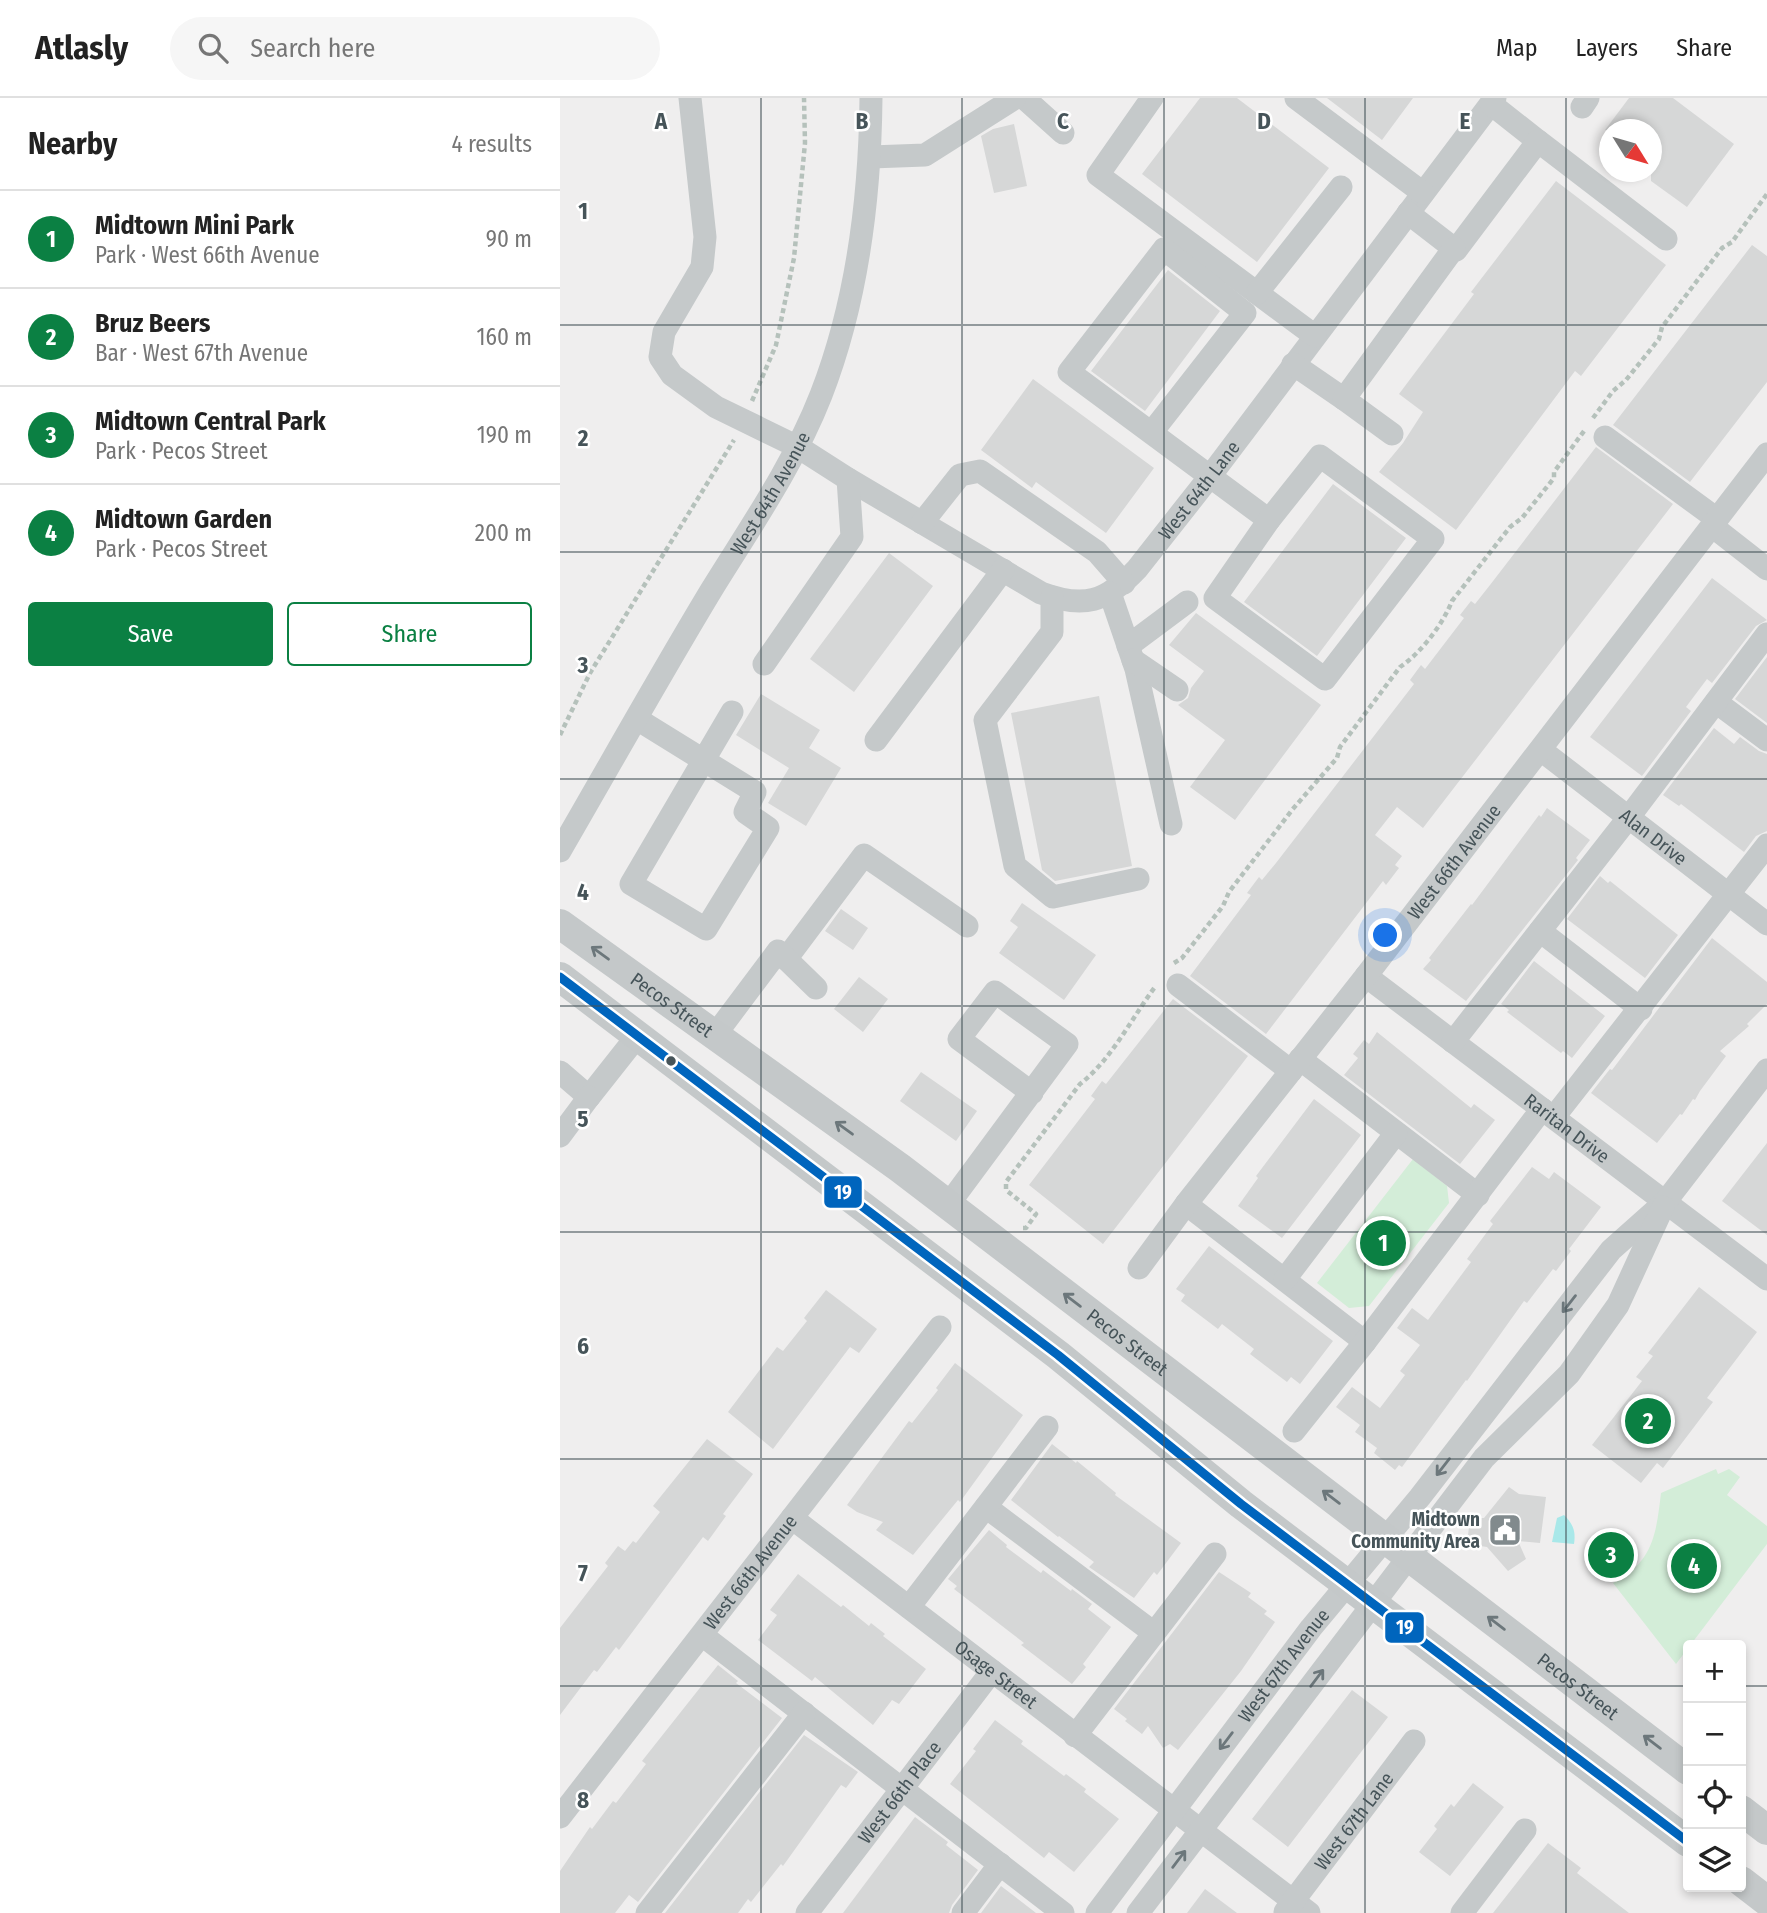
<!DOCTYPE html>
<meta charset="utf-8">
<style>
body{margin:0;font-family:"Fira Sans Condensed",sans-serif;background:#f6f6f6;color:#222}
.controls{position:absolute;right:21px;bottom:21px;display:grid;overflow:hidden;border-radius:7px;box-shadow:0 4px 10px #0003}
.controls button{width:63px;height:63px;display:grid;place-items:center;padding:0;border:0;border-bottom:2px solid #e0e0e0;background:#fff;color:#222;font:35px sans-serif}
.compass{position:absolute;left:1039px;top:21px;width:63px;height:63px;border-radius:50%;background:#fff;box-shadow:0 4px 10px #0003;rotate:127deg}
.you{position:absolute;left:826px;top:838px;width:24px;height:24px;margin:-18px;border:5px solid #fff;border-radius:50%;background:#1a73e8;box-shadow:0 0 0 10px #1a73e833}
.badge{display:grid;place-items:center;width:46px;height:46px;border-radius:50%;background:#0b8043;color:#fff;font-size:23px;font-weight:700}
.pin{position:absolute;translate:-50% -50%;border:4px solid #fff;box-shadow:0 2px 7px #0006}
.list{margin:0;padding:0;list-style:none}
h2{display:flex;justify-content:space-between;align-items:center;height:91px;margin:0;padding:0 28px;font-size:30px}
h2 small{font-size:23px;font-weight:400;color:#767676}
.list li{display:grid;grid-template-columns:46px 1fr auto;gap:21px;align-items:center;box-sizing:border-box;height:98px;padding:0 28px;border-top:2px solid #e0e0e0}
.list b{display:block;font-size:26px;white-space:nowrap}
.list p{margin:0;font-size:23px;white-space:nowrap;color:#767676}
.list em{font-size:23px;font-style:normal;color:#767676}
.actions{display:flex;gap:14px;padding:21px 28px}
.actions a{flex:1;padding:16px 0;border:2px solid #0b8043;border-radius:7px;text-align:center;font-size:24px;color:#0b8043}
.actions .main{background:#0b8043;color:#fff}
.icon{flex:none;width:38px;height:38px;fill:none;stroke:currentColor;stroke-width:2;stroke-linecap:round;stroke-linejoin:round}
.map{position:relative;flex:none;width:1207px;height:1815px;overflow:hidden}
header{display:flex;align-items:center;gap:42px;box-sizing:border-box;height:98px;padding:0 35px;background:#fff;border-bottom:2px solid #e0e0e0}
header strong{font-size:33px}
nav{display:flex;gap:38px;margin-inline-start:auto;font-size:24px}
.search{width:490px;height:63px;background:#f6f6f6;display:flex;align-items:center;gap:18px;box-sizing:border-box;padding:0 24px;border-radius:38px;color:#767676;font-size:26px}
main{display:flex}
aside{flex:1;background:#fff}
.map>svg:first-child{display:block}
</style>
<header>
<strong>Atlasly</strong>
<div class="search"><svg class="icon" aria-label="search" viewBox="0 0 24 24"><circle cx="10" cy="10" r="6"/><path d="M15 15l6 6"/></svg>Search here</div>
<nav><a>Map</a><a>Layers</a><a>Share</a></nav>
</header>
<main>
<aside>
<h2>Nearby<small>4 results</small></h2>
<ul class="list">
<li><span class="badge">1</span><div><b>Midtown Mini Park</b><p>Park · West 66th Avenue</p></div><em>90 m</em></li>
<li><span class="badge">2</span><div><b>Bruz Beers</b><p>Bar · West 67th Avenue</p></div><em>160 m</em></li>
<li><span class="badge">3</span><div><b>Midtown Central Park</b><p>Park · Pecos Street</p></div><em>190 m</em></li>
<li><span class="badge">4</span><div><b>Midtown Garden</b><p>Park · Pecos Street</p></div><em>200 m</em></li>
</ul>
<div class="actions"><a class="main">Save</a><a>Share</a></div>
</aside>
<div class="map">
<svg width="1207" height="1815" viewBox="0 0 1207 1815">
<rect width="100%" height="100%" fill="#efeeee"/>
<path fill="#d3edd8" d="M853,1061L887,1088L889,1105L809,1208L789,1210L757,1185Z
M1156,1371L1158,1376L1169,1371L1180,1379L1167,1397L1207,1428V1446L1116,1566L1053,1485C1093,1464 1096,1437 1101,1395Z"/>
<path fill="#a9e8e9" d="M1004,1417C1013,1426 1016,1433 1014,1446L992,1444L997,1420Z"/>
<path fill="#d6d7d7" d="M640,0H677L769,70L697,164L582,76Z
M767,0H853L822,42Z
M1069,0H1113L1174,46L1127,109L1091,83V32H1045Z
M454,26L467,88L434,95L421,38L433,31Z
M996,83L1106,167L1021,278L1015,273L896,432L819,374L843,345L863,314L839,296L914,196L911,194Z
M1192,147L1207,158V284L1130,384L1053,327Z
M608,172L660,213L585,313L531,273Z
M473,281L594,370L546,435L476,384L472,390L421,352Z
M1036,349L1113,406L863,730L837,709L815,737L842,758L835,767L839,770L826,787L823,783L706,936L630,878L682,809L691,797L687,795L699,779L702,782L716,765L854,586L850,582L861,567L865,571L904,520L900,517L911,503L915,506L930,487Z
M773,386L846,440L757,558L684,504Z
M329,455L373,488L294,594L250,561Z
M1152,480L1207,522L1196,528L1152,585L1147,581L1126,609L1131,613L1082,678L1030,639Z
M636,515L761,607L675,722L630,689L665,642L618,607L628,600L631,590L644,573L609,547Z
M1207,559V625L1175,601Z
M201,596L260,632L249,650L281,670L246,728L208,705L229,670L176,637Z
M539,598L572,768L495,783L482,772L451,615Z
M1154,630L1174,646L1180,639L1199,653L1207,656V733L1196,738L1184,754L1121,706L1119,708L1103,697Z
M987,710L1030,742L1016,760L1018,762L906,903L863,871L871,862L869,860L911,806L912,807L979,717L981,719Z
M1040,778L1048,785L1050,783L1118,837L1085,880L1007,821Z
M462,805L536,857L504,902L439,855L458,829L450,823Z
M281,811L308,830L293,852L265,833Z
M1152,840L1207,884V906L1187,926L1189,928L1160,953L1166,958L1140,993L1135,1002L1133,1001L1122,1017L1120,1016L1097,1045L1031,995L1050,971L1052,972Z
M974,863L1045,918L1012,960L1003,953L1001,955L947,914L949,912L941,906Z
M299,879L328,901L303,934L274,911Z
M613,901L688,958L543,1146L469,1087L535,1001L531,998L542,983L546,986Z
M817,934L911,1010L914,1006L935,1022L900,1066L784,977L798,960L793,956L804,942L809,946Z
M361,974L417,1013L396,1043L340,1003Z
M754,1001L801,1037L722,1140L678,1108L698,1080L696,1078Z
M1207,1045V1137L1162,1103Z
M972,1069L989,1081L994,1074L1041,1109L1009,1151L1011,1153L996,1173L993,1171L967,1205L964,1203L907,1283L906,1282L842,1369L839,1367L835,1372L814,1355L817,1350L795,1334L800,1327L776,1309L792,1289L820,1310L845,1277L840,1273L860,1247L837,1230L852,1210L868,1222L911,1164L907,1161L933,1126L930,1123Z
M649,1148L773,1243L740,1286L731,1279L727,1284L690,1256L694,1251L662,1226L658,1231L621,1203L625,1197L616,1191Z
M1139,1189L1197,1234L1147,1300L1153,1304L1103,1370L1097,1365L1081,1385L1032,1347L1082,1283L1076,1279L1093,1258L1088,1255Z
M266,1192L317,1231L299,1255L290,1249L213,1351L168,1314L217,1249L223,1253L247,1223L244,1220Z
M395,1265L463,1317L400,1404L398,1402L353,1457L316,1432L323,1424L297,1414L287,1407L349,1323L352,1325L378,1292L376,1290Z
M147,1341L193,1376L163,1416L166,1418L148,1443L143,1439L59,1552L56,1549L37,1574L34,1572L0,1617V1530L48,1468L45,1465L58,1448L65,1453L73,1443L76,1445L100,1414L93,1408Z
M492,1346L516,1365L517,1363L556,1395L555,1397L621,1445L597,1477L594,1474L574,1500L529,1469L534,1464L499,1438L498,1439L451,1402Z
M949,1389L959,1396L986,1399L980,1445L958,1443L966,1461L948,1473L927,1449L907,1446L910,1420H924Z
M429,1432L447,1447L446,1449L481,1475L483,1472L511,1493L512,1491L532,1506L528,1511L551,1529L523,1566L526,1569L512,1586L461,1547L464,1545L394,1491L397,1488L388,1481Z
M659,1474L691,1495L688,1499L707,1513L704,1516L715,1524L681,1573L618,1652L610,1646L603,1650L588,1628L582,1636L565,1623L567,1621L554,1611Z
M238,1476L281,1509L283,1507L309,1528L311,1525L325,1536L323,1538L366,1571L339,1606L332,1602L313,1627L255,1579L252,1583L198,1542L217,1517L210,1512Z
M158,1567L178,1583L176,1585L222,1620L78,1804L69,1797L55,1815H0V1773L30,1729L32,1731L53,1703L56,1705L86,1666L82,1663Z
M792,1592L828,1619L728,1749L692,1721Z
M435,1622L463,1643L461,1646L504,1678L506,1676L526,1691L524,1694L559,1721L514,1774L489,1754L484,1760L390,1686L416,1653L413,1651Z
M244,1637L298,1674L286,1690L281,1687L223,1768L221,1766L191,1804L188,1801L178,1815H105Z
M913,1685L944,1709L890,1778L859,1754L877,1731L874,1728L891,1706L894,1709Z
M355,1719L388,1744L386,1747L418,1772L392,1807L389,1815H283Z
M988,1745L1021,1770L1017,1775L1069,1815H933Z
M441,1788L476,1815H421Z
M645,1791L677,1815H627Z"/>
<g fill="none" stroke-linecap="round" stroke-linejoin="round">
<path stroke="#b5c1bb" stroke-width="4.5" stroke-dasharray="5 3.5" stroke-linecap="butt" d="M192,303L216,247L234,160L245,45L244,0
M1033,320L1053,293L1066,282L1099,241L1102,229L1162,150L1172,144L1207,96
M0,637L30,575L174,342
M614,865L622,860L663,808L669,794L732,712L777,660L780,649L840,569C861,555 883,526 892,503L950,429L962,420L994,380V374L1024,333
M463,1130H466L476,1116L446,1092V1084L520,986C552,961 571,921 595,889"/>
<g stroke="#c5c9ca" stroke-width="23">
<path id="s1" d="M130,0L145,139L142,169L104,234L100,259L112,277L156,309L238,349L288,381L481,495C524,511 546,504 577,471L651,377L935,0"/>
<path d="M464,0L503,35"/>
<path d="M592,0L538,77L755,238"/>
<path d="M736,0L863,95"/>
<path d="M931,6L978,43"/>
<path d="M1022,9L1028,0"/>
<path d="M311,59L365,57L455,0"/>
<path d="M848,115L896,152L978,43L1106,141"/>
<path d="M697,195L781,89"/>
<path d="M733,266L784,301"/>
<path d="M592,334L685,215L604,151L509,274L709,422"/>
<path d="M832,336L784,301L894,150"/>
<path d="M1045,339L1157,421"/>
<path d="M760,358L873,441L765,581L655,500L709,422Z"/>
<path d="M362,425L400,377L420,373L537,454L564,485"/>
<path d="M1152,428L1207,471"/>
<path d="M550,495L576,571L611,726"/>
<path d="M492,499V534L425,622L455,768L493,799L578,781"/>
<path d="M568,548L627,504"/>
<path d="M573,562L617,592"/>
<path d="M204,566L292,439L288,381"/>
<path d="M1156,604L1207,642"/>
<path d="M77,621L195,694L185,714L208,730L146,831L71,786L172,614"/>
<path d="M316,642L443,472"/>
<path id="s2" d="M981,652L1207,826"/>
<path id="s3" d="M0,753C51,665 100,577 152,491C191,428 234,366 261,297C298,202 310,101 311,0"/>
<path d="M980,833L1081,911"/>
<path d="M226,861L304,757L407,828"/>
<path id="s4" d="M806,878L1207,1181"/>
<path d="M618,887L731,973"/>
<path d="M155,937L218,853L256,890"/>
<path d="M893,944L1069,719L1207,536"/>
<path d="M740,961L918,1097"/>
<path d="M0,974L29,999L78,937"/>
<path d="M994,1019L1207,747"/>
<path d="M0,1038L29,999"/>
<path d="M626,1106L805,1244"/>
<path d="M388,1107L507,946L435,894L399,941L472,995"/>
<path id="s5" d="M579,1170L626,1106L806,878L1207,356"/>
<path d="M725,1181L836,1035"/>
<path d="M734,1333L805,1244L982,1011"/>
<path d="M426,1409L594,1535"/>
<path id="s6" d="M232,1420L749,1815"/>
<path d="M349,1509L487,1329"/>
<path d="M142,1537L503,1815"/>
<path d="M515,1638L655,1456"/>
<path id="s7" d="M0,1719L380,1229"/>
<path id="s8" d="M725,1814L854,1643"/>
<path d="M87,1815L244,1615"/>
<path id="s9" d="M247,1815L432,1573"/>
<path d="M403,1815L440,1766"/>
<path id="s10" d="M537,1815L751,1530L860,1399L1051,1152L1106,1103L1207,972"/>
<path d="M578,1815L924,1360L1009,1276L1058,1207L1103,1109"/>
<path d="M902,1815L965,1732"/>
</g>
<g stroke="#c4c8c9" stroke-width="30">
<path id="s11" d="M0,826L340,1070L1128,1672"/>
<path d="M0,879L498,1257L681,1406L1128,1744"/>
<path d="M1181,1712L1207,1732"/>
<path d="M1181,1783L1207,1803"/>
</g>
<defs>
<path id="bus-1" d="M0,879L498,1257L681,1406L1128,1744"/>
</defs>
<use href="#bus-1" stroke="#fff" stroke-width="14"/>
<use href="#bus-1" stroke="#0065bd" stroke-width="9"/>
</g>
<defs><path id="oneway-shaft" d="M-6 0H5M1.5-3L5.5 0L1.5 3" fill="none" stroke-width="1.6" stroke-linecap="round" stroke-linejoin="round" transform="scale(1.75)"/></defs>
<g stroke="#6c777b">
<use href="#oneway-shaft" transform="translate(40 855) rotate(-144)"/>
<use href="#oneway-shaft" transform="translate(284 1030) rotate(-144)"/>
<use href="#oneway-shaft" transform="translate(512 1202) rotate(-143)"/>
<use href="#oneway-shaft" transform="translate(1009 1206) rotate(128)"/>
<use href="#oneway-shaft" transform="translate(883 1369) rotate(128)"/>
<use href="#oneway-shaft" transform="translate(771 1399) rotate(-143)"/>
<use href="#oneway-shaft" transform="translate(936 1525) rotate(-143)"/>
<use href="#oneway-shaft" transform="translate(757 1580) rotate(-53)"/>
<use href="#oneway-shaft" transform="translate(666 1643) rotate(127)"/>
<use href="#oneway-shaft" transform="translate(1092 1644) rotate(-143)"/>
<use href="#oneway-shaft" transform="translate(619 1761) rotate(-53)"/>
</g>
<path fill="none" stroke="#465459" stroke-width="2" stroke-opacity="0.55" d="M201,0V1815M402,0V1815M604,0V1815M805,0V1815M1006,0V1815M0,227H1207M0,454H1207M0,681H1207M0,908H1207M0,1134H1207M0,1361H1207M0,1588H1128M1181,1588H1207"/>
<defs>
<symbol id="civic-square" viewBox="-11 -11 22 22"><rect x="-9" y="-9" width="18" height="18" rx="4" fill="#818a8d" stroke="#fff"/><path d="M-.6-6.5H3V-4.5H.6V-3L4-1V1h2V6H-6V1h2V-1L-.6-3ZM-1.2 2.5V6h2.4V2.5Z" fill="#fff"/></symbol>
</defs>
<g fill-rule="evenodd">
<use href="#civic-square" x="926" y="1413" width="38" height="38"/>
</g>
<circle fill="#465459" stroke="#fff" stroke-width="2.5" cx="111" cy="963" r="6"/>
<g text-anchor="middle" stroke-width="5" stroke-linejoin="round" paint-order="stroke">
<g font-size="19" fill="#465459" stroke="#fff">
<text dy="7" stroke="none"><textPath href="#s1" startOffset="929">West 64th Lane</textPath></text>
<text dy="7" stroke="none"><textPath href="#s3" startOffset="415">West 64th Avenue</textPath></text>
<text dy="7" stroke="none"><textPath href="#s2" startOffset="142">Alan Drive</textPath></text>
<text dy="7" stroke="none"><textPath href="#s5" startOffset="514">West 66th Avenue</textPath></text>
<text dy="7" stroke="none"><textPath href="#s11" startOffset="138">Pecos Street</textPath></text>
<text dy="7" stroke="none"><textPath href="#s4" startOffset="252">Raritan Drive</textPath></text>
<text dy="7" stroke="none"><textPath href="#s11" startOffset="705">Pecos Street</textPath></text>
<text dy="7" stroke="none"><textPath href="#s7" startOffset="310">West 66th Avenue</textPath></text>
<text dy="7" stroke="none"><textPath href="#s10" startOffset="310">West 67th Avenue</textPath></text>
<text dy="7" stroke="none"><textPath href="#s6" startOffset="257">Osage Street</textPath></text>
<text dy="7" stroke="none"><textPath href="#s11" startOffset="1272">Pecos Street</textPath></text>
<text dy="7" stroke="none"><textPath href="#s9" startOffset="152">West 66th Place</textPath></text>
<text dy="7" stroke="none"><textPath href="#s8" startOffset="114">West 67th Lane</textPath></text>
</g>
<g font-size="19" font-weight="bold" fill="#465459" stroke="#fff" text-anchor="end">
<text x="920" y="1428">Midtown<tspan x="920" dy="22">Community Area</tspan></text>
</g>
</g>
<g font-size="23" text-anchor="middle" font-weight="bold" fill="#465459" stroke="#fff" stroke-width="5" stroke-linejoin="round" paint-order="stroke">
<text x="101" y="31">A</text>
<text x="302" y="31">B</text>
<text x="503" y="31">C</text>
<text x="704" y="31">D</text>
<text x="905" y="31">E</text>
<text x="23" y="121">1</text>
<text x="23" y="348">2</text>
<text x="23" y="575">3</text>
<text x="23" y="802">4</text>
<text x="23" y="1029">5</text>
<text x="23" y="1256">6</text>
<text x="23" y="1483">7</text>
<text x="23" y="1710">8</text>
</g>
<g stroke="#fff" stroke-width="2.5">
<rect x="263" y="1077" width="40" height="34" rx="7" fill="#0065bd"/>
<rect x="824" y="1513" width="41" height="33" rx="7" fill="#0065bd"/>
</g>
<g font-size="19" text-anchor="middle" font-weight="bold" fill="#fff">
<text x="283" y="1101">19</text>
<text x="845" y="1536">19</text>
</g>
</svg>
<div class="controls">
<button>+</button>
<button>−</button>
<button><svg class="icon" aria-label="locate" viewBox="0 0 24 24"><circle cx="12" cy="12" r="6"/><path d="M12 2v4M12 18v4M2 12h4M18 12h4"/></svg></button>
<button><svg class="icon" aria-label="layers" viewBox="0 0 24 24"><path d="M12 4l9 5-9 5-9-5zM3 14l9 5 9-5"/></svg></button>
</div>
<svg class="compass" viewBox="-18 -18 36 36"><path d="M0-13l5 13h-10z" fill="#e53935"/><path d="M0 13l5-13h-10z" fill="#767676"/></svg>
<div class="you"></div>
<div class="pin badge" style="left:823px;top:1145px">1</div>
<div class="pin badge" style="left:1088px;top:1323px">2</div>
<div class="pin badge" style="left:1051px;top:1457px">3</div>
<div class="pin badge" style="left:1134px;top:1468px">4</div>
</div>
</main>
